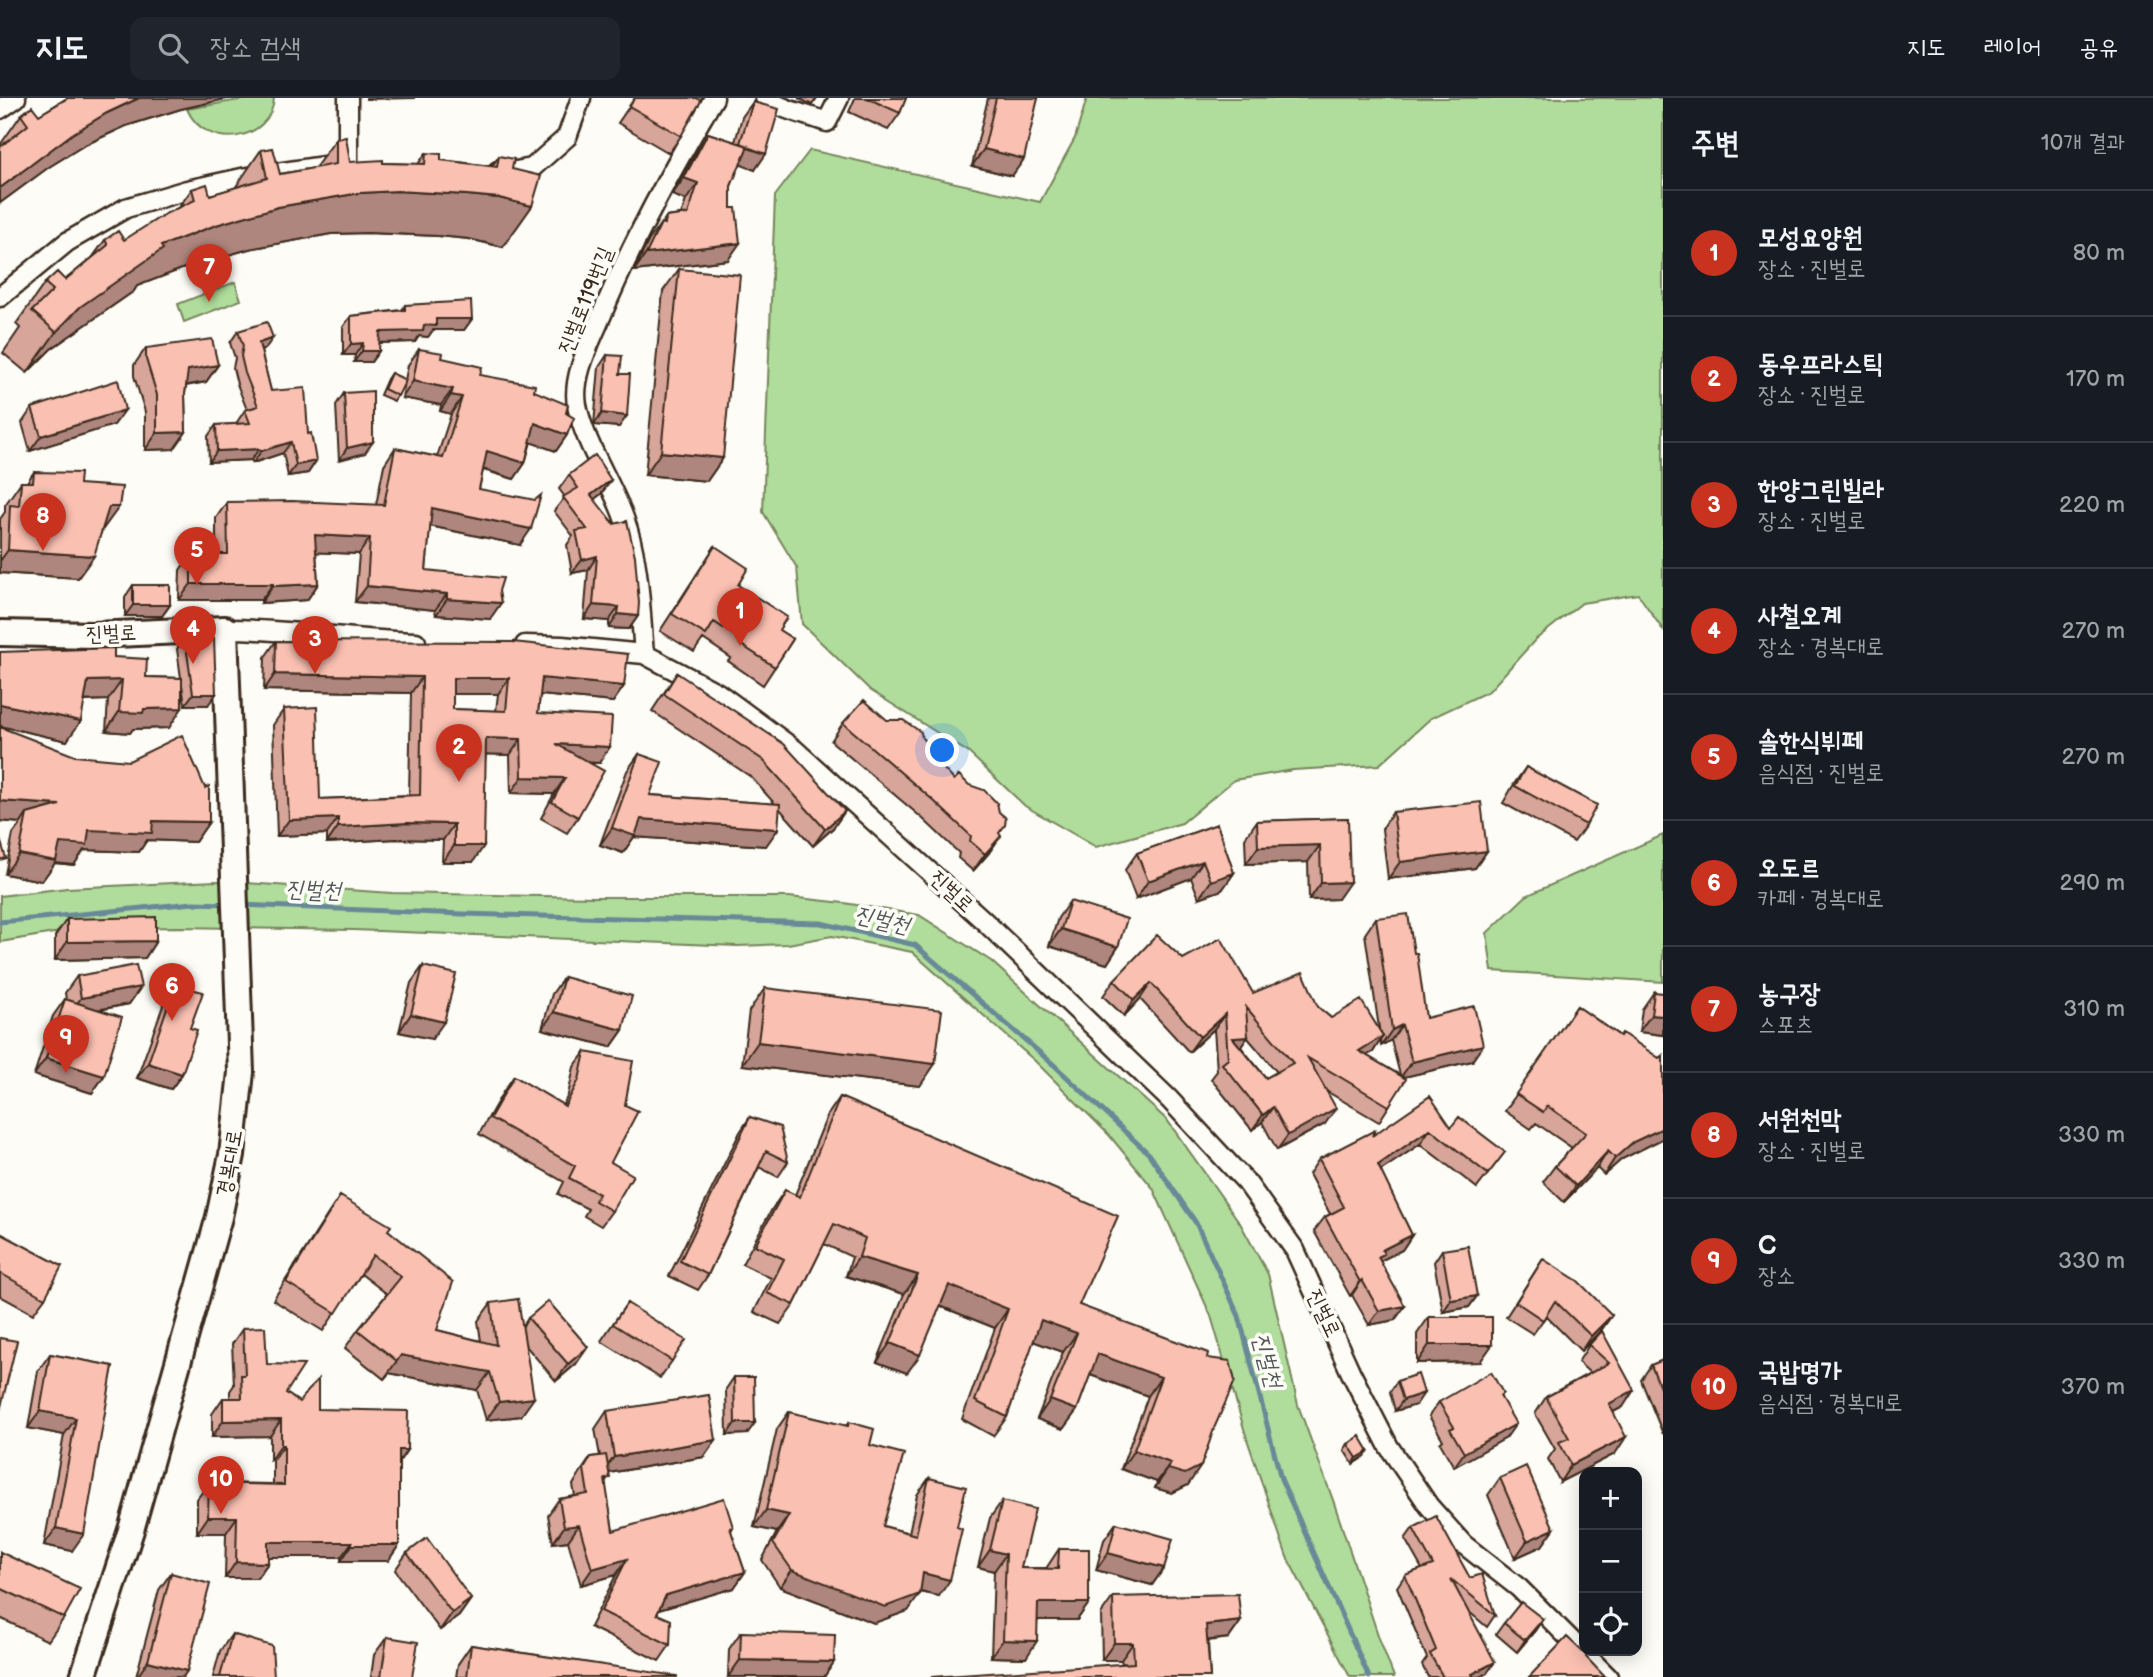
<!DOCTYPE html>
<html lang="ko">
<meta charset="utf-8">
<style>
body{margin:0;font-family:"Balsamiq Sans","Poor Story",sans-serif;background:#20242c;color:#f1f3f6}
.controls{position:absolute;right:21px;bottom:21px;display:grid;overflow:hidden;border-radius:14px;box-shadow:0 4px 18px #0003}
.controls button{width:63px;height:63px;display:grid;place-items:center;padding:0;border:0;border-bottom:2px solid #363941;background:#171b24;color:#f1f3f6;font:35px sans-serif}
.you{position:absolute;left:943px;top:653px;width:24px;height:24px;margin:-18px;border:5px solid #fff;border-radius:50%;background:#1a73e8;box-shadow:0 0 0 10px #1a73e833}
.badge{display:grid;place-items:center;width:46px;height:46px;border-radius:50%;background:#c8321e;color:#fff;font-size:23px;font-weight:700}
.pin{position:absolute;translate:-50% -58px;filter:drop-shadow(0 2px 4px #0008)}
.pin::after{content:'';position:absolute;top:37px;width:24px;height:21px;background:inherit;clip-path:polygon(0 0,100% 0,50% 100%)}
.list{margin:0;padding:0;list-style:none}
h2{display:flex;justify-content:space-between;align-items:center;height:91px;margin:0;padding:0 28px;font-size:30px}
h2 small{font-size:23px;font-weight:400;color:#9ea1a6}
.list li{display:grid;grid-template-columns:46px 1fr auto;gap:21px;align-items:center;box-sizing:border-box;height:126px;padding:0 28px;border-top:2px solid #363941}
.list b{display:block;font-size:26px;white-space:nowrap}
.list p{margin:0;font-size:23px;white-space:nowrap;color:#9ea1a6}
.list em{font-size:23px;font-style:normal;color:#9ea1a6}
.icon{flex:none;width:38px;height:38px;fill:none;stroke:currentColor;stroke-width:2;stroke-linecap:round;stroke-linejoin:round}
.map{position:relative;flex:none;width:1663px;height:1579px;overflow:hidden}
header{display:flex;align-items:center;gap:42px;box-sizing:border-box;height:98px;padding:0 35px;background:#171b24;border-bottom:2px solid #363941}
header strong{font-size:33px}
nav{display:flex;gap:38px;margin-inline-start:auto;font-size:24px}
.search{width:490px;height:63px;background:#20242c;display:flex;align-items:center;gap:18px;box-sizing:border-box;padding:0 24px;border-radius:14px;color:#9ea1a6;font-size:26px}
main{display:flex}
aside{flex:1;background:#171b24}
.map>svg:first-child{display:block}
</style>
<header>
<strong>지도</strong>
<div class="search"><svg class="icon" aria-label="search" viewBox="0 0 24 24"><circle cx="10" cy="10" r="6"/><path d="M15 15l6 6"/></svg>장소 검색</div>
<nav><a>지도</a><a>레이어</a><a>공유</a></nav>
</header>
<main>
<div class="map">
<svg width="1663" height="1579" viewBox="0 0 1663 1579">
<rect width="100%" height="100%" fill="#fdfcf7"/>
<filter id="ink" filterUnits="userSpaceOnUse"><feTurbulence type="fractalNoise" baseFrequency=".0143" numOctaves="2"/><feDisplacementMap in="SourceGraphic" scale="14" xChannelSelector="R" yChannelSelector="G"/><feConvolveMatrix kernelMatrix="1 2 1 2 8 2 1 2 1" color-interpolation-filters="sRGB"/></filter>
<g filter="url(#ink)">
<path fill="#b0dd9b" stroke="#76845c" stroke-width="2" d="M251,0H274C272,42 207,56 187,11Z
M1087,0H1663V532L1638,496L1582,505L1535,542L1489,593L1431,620L1379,667L1293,672L1234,682L1182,725L1096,749L1025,708L969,655L870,592L802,526L797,470L763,414L775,98L810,52L1040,104L1075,40Z
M235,184L241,202L184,224L178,206Z
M1663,737V884L1492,873L1487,835L1526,798Z
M216,783L392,795L595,799H789L844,805L919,817L991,863L1167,1022L1240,1125L1268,1176L1298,1307L1333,1402L1379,1540L1394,1579H1350L1287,1459L1247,1341L1211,1218L1153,1090L1109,1037L1035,963L912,854L832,838L788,846L737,848L354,832L178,829L78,831L0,844V798L67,790Z"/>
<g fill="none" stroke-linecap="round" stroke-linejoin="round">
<path stroke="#688997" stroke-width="5" d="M241,807L463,816L821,825L915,847L1054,967L1149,1056L1196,1125L1239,1218L1281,1381L1369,1579
M0,824L193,805L228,806"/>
<defs>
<path id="street" d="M765,0C785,13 805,16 827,24L839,0
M0,11L16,0
M348,66V0
M498,73H516L532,70L567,39L581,0
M0,199L67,144L126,110L187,92L242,80L338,66
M225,531C289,531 352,542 416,544
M525,547L562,548L644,556L718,595L794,651L982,821L1169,1001L1247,1085L1295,1152L1351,1275L1389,1349L1429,1408L1463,1446L1519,1490L1608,1579
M644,556C640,511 640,463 624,420C611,383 584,345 577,307C572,279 589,247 600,221C632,144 671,72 714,0"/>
<path id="secondary" d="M0,535L94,537L225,531L241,974L232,1057L219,1119L131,1432L83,1579"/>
</defs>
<use href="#street" stroke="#3b2a1e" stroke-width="23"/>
<use href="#secondary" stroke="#3b2a1e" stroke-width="30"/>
<use href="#street" stroke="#fdfcf7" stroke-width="18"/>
<use href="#secondary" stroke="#fdfcf7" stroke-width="24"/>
</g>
<path fill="#d7a599" stroke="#3b2a1e" stroke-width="2" fill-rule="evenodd" d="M67,0H230L181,11L126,28L83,48L49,69L0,105V47L21,17H39Z
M635,0L681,38L669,55L618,25Z
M798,0H817L812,7Z
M855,0H906L900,15L888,32L849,14Z
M988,0H1038L1012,78L972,68Z
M753,4L755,72L740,66L731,88L728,162L634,173L649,142L661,125H662L666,119L681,117L686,102L672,97L697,53L708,35L735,44L742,19Z
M336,41L350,64L418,66L426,55L441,62L492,68L499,58L512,71L503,149L469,141L438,138L368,135L331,136L249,151L187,169L137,188L134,193L51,251L27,275L3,255L20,230L16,226L45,185L65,182L92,160L105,142H124L179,109L192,91L210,97L235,90L261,52L280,76L315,70Z
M679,171L723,360L707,383L645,377L663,193Z
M405,207L472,221L464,232H433L428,239L419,238L415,244L379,245V253L371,264H354L355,257H343V229L351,218L402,212Z
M238,233L265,251L261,253L271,293L308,336L316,363L308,375L288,378L283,355L253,365L251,362L209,364L208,338L216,327L238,326L237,324L245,312H247L237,286L233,270L235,260L230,245Z
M146,250L218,267L206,284L186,288L185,296L186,334L174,351L145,352V314L134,278V267Z
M419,251L480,277L534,293L566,315L567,337L556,353L531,344L525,365L514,381L483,372L479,391L520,447L430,428L426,472L490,521L436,517L435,512L355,504L359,456L316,454L318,486L307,502L261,505V502H179L180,472L191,456H216V420L227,404L376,407L384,367L395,350L437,359L451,316L440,313L441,307L402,300L405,284L394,303L380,297L387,281L391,275L405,282L408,267Z
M607,257L620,276L619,329L594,327L599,269Z
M344,295L365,355L339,362L336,307Z
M32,310L125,312L114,327L30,353L22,325Z
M34,374L79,386L103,431L78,480L0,475V421L5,414V407L21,384H27Z
M569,377L611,382L601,396L594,401L638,518L629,531L609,530V523L584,521L588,472L572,475L567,447L573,438L554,413L565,399L559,391Z
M715,448L738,487L779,532L793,541L763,587L728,563L731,560L703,541L694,554L660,533Z
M133,487L170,507L162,518H125V499Z
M185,540L208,607H185L182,587L169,630L133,631L130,635L106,633L108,602L85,603L67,643L0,628V554L114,559L146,579L181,580L177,551Z
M276,543L624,588L613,604L540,597L538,615L599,665H589L578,719L567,735L541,720L554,696L511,695L510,657L486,656L473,764H442L443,742L396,741L327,745V736L277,738L273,627L284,611L320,701L409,697L411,595L264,592L265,559ZM453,596H498L496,613L453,611Z
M677,575L845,713L833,730L813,748L779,710L766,748L634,739L623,755L600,747L627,673L639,656L650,697L775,706L751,679L652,613Z
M887,622L922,640L989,755L973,773L958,760L959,755L922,720L831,643L843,625Z
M0,629L209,724L195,744L147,742L139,754L84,752L74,767L55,765L42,783L5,776L13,736L21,725L0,723Z
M1526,669L1586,727L1574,744L1503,705L1514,686Z
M1393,714L1487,753L1475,770L1388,781L1382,731Z
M1348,720L1338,801L1309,802L1308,764L1246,766L1245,740L1257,723Z
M1217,726L1234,775L1222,792L1199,800L1191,780L1136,801L1125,772L1137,755Z
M1070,803L1118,849L1107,866L1049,848L1058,820Z
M1376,820L1414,855L1426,920L1472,963L1404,979L1389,1008L1379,1024L1326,993L1325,1026L1277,1052L1262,1024L1252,1032L1211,981L1217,973L1214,931L1189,954L1140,901L1124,918L1103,898L1114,882L1183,861L1253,895L1318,909L1331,920L1379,930L1365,836ZM1247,939L1277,974L1266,980L1241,949ZM1380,942L1381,948L1391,942L1400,977L1366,957L1373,954Z
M67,821L156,843L145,860L55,862V838Z
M423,868L432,941L399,934L411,885Z
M77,878L141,889L129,906L99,912L104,978L92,995L34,977L53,918L65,901H66L65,895Z
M564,879L623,932L611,949L542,931L552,896Z
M175,887L190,930L182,976L171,991L137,980L165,902Z
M765,890L920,988L742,967L749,913Z
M1654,894L1663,937L1639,934L1642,911Z
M1577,908L1620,938L1659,960L1663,957V1039L1662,1041L1622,1061L1604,1077L1597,1070L1564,1104L1543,1084L1555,1068L1572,1050L1536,1025L1531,1031L1505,1013Z
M585,954L611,1064L612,1113L601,1128L584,1118L588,1111L558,1096L564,1084L479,1036L503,994L514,978L563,1007L568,997L574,969Z
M840,999L1079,1207L1207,1260L1188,1387L1172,1395L1155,1390L1157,1384L1121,1371L1148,1298L1090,1277L1077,1312L1063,1331L1037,1321L1063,1254L1033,1243L1007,1319L993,1338L962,1321L995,1230L940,1208L907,1275L877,1264L904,1196L846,1178L852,1159L824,1146L794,1207L780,1226L754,1214L771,1180L742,1166L772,1111L785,1092L795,1097L827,1018Z
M750,1019L788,1064L778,1079L759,1069L708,1177L698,1192L669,1178L740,1034Z
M1451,1029L1505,1054L1477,1090L1420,1046L1380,1073L1412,1137L1402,1152L1380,1163L1395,1222L1369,1227L1352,1197L1350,1198L1314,1133L1325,1119L1330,1116L1309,1076L1319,1061L1372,1038Z
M340,1098L388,1132L437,1232L481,1243L478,1223L491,1205L523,1228L528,1220L576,1266L556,1283L526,1248L521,1318L486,1322L477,1292L389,1275L384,1281L345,1250L358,1232L387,1196L361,1176L323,1233L273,1202L328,1116Z
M0,1135L45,1200L33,1216L0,1198Z
M1442,1152L1477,1198L1469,1209L1443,1214L1434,1164Z
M1543,1161L1612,1217L1602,1231L1581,1253L1546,1218L1533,1236L1506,1219Z
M627,1205L672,1263L660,1280L601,1243Z
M1429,1219L1480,1264L1417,1265V1236Z
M243,1230L286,1295L299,1304L407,1352L399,1364V1447L388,1463H341V1459H268V1465L257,1480H225L226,1435H197V1401L209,1385L273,1386V1362H270V1338L212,1339V1316L223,1300H230V1293L234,1287L232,1246Z
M1602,1233L1623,1309L1613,1314L1615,1356L1560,1384L1548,1361L1555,1351L1535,1316L1546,1299L1590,1275L1578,1264L1589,1247Z
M50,1256L113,1268L72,1453L44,1447L64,1337L28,1330L38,1273Z
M1663,1262V1336L1641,1282L1651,1267Z
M734,1279L747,1336L727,1337L726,1291Z
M1397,1283L1416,1307L1395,1313L1390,1294Z
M1501,1299L1506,1340L1454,1369L1440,1345L1443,1342L1429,1318L1439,1304Z
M607,1313L704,1359L609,1375L605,1386L613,1433L733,1429L731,1433L745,1474L734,1490L659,1512L657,1516L670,1547L659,1563L590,1529L616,1477L581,1487L568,1443L553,1445L548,1417L559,1401L575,1398L573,1387L580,1375L591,1359L600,1358L595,1331Z
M789,1314L846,1328L849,1324L870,1347L883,1428L909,1435L917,1397L929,1380L939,1498L920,1494L908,1513L874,1525L780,1489L762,1462L777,1434L754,1429L777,1331Z
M1348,1346L1365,1358L1353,1366L1344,1352Z
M1500,1380L1554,1431L1542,1448L1515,1460L1488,1397Z
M1002,1403L1021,1470H1047V1469L1059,1451L1089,1505L1077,1522H1038L1026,1560L991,1559L994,1473L978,1469L990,1420Z
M1116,1425L1164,1470L1152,1487L1096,1472L1104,1442Z
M1413,1430L1470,1480L1495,1517L1487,1529L1468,1513L1487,1575L1480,1579H1428L1422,1567L1427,1560L1397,1489L1405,1477L1422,1471L1405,1441Z
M0,1454L64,1520L48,1543L0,1520Z
M407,1455L471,1501L459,1518L440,1532L395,1472Z
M171,1475L183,1579H136L159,1492Z
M1113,1499L1241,1523L1229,1540L1208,1543L1210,1579L1122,1565L1121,1562H1102L1101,1516Z
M1543,1521L1517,1554L1496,1536L1504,1525Z
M741,1534L834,1564L824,1579H728L729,1551Z
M232,1536L274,1579H213L220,1553Z
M387,1539L412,1579H371L374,1557Z
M471,1547L677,1579H456L458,1566Z"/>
<path fill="#af867d" stroke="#3b2a1e" stroke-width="2" d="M139,0H230L181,11L126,28L83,48L49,69L0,105V90L72,36L107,15Z
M366,0H415L366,1Z
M739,47L766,56L755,72L729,62Z
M984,51L1024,61L1012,78L972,68Z
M684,80L698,85L686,102L672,97Z
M397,93L467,97L499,100L532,108L503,149L469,141L438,138L368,135L331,136L249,151L187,169L137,188L134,193L51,251L27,275L56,234L80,209L161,148L216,127L278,109L360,95Z
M740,145L728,162L634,173L646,156Z
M436,221H472L464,232H433L428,239L419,238L415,244L372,245L380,234L424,227Z
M273,240L265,251L251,256L259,245Z
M363,245L355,257H343L351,246Z
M362,253H379L371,264H354Z
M218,267L206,284L176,289L188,272Z
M413,283L453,291L441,307L402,300Z
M451,297L462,299L451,316L440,313Z
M125,312L114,327L30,353L41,338Z
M602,315L627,318L619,329L594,327Z
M535,325L567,337L556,353L524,342Z
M186,334L174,351L145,352L157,335Z
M291,344L283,355L253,365L261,353Z
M373,344L365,355L339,362L347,350Z
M259,351L251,362L209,364L217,353Z
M487,353L525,365L514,381L476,369Z
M661,354L723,360L707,383L645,377Z
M316,363L308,375L288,378L296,367Z
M611,382L601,396L582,411L591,397Z
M109,409H119L103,431H93Z
M432,410L531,431L520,447L420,426Z
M315,437L370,440L359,456L304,454Z
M8,452L94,458L78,480L0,475V463Z
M597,458L588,472L572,475L582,462Z
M191,486H273L261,502H179Z
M318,486L307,502L261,505L273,488Z
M367,488L447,496L435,512L355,504Z
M447,501L501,505L490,521L436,517Z
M133,507H170L162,518H125Z
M593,507L619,509L609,523L584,521Z
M618,516L638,518L629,531L609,530Z
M275,576L422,579L411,595L264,592Z
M453,580H509L498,596H442Z
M542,580L624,588L613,604L530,596Z
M122,582L108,602L74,603L88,583Z
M193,596H216L208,607H185Z
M0,606L81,623L67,643L0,628Z
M182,610L169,630L133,631L130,635L106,633L119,614L144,611Z
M486,640L521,641L510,657L475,656Z
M556,646L610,649L599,665L545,662Z
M522,679L565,680L554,696L511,695Z
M0,703L60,707L27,716L21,725L0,723Z
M845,713L833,730L813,748L825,731Z
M338,720L327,736L277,738L289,722Z
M641,721L778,731L766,748L634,739L623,755L600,747L612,730Z
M153,723L209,724L195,744L147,742L139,754L84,752L74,767L55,765L42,783L5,776L19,756L60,745L89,732Z
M407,725L454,726L443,742L396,741L327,745L338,729Z
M1001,738L989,755L973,773L985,756Z
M1320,747L1308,764L1246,766L1258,749Z
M454,748H484L473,764H442Z
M1487,753L1475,770L1388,781L1400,764Z
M1203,763L1191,780L1136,801L1148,783Z
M1234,775L1222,792L1199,800L1211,783Z
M1350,784L1338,801L1309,802L1321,785Z
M1061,831L1118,849L1107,866L1049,848Z
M156,843L145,860L55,862L67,844Z
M1151,885L1140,901L1124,918L1134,902Z
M141,889L129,906L69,917L81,900Z
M554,914L623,932L611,949L542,931Z
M411,916L444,924L432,941L399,934Z
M1225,916L1214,931L1189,954L1200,939Z
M1651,917L1663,918V937L1639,934Z
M1402,927L1391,942L1381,948L1392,932Z
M1383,938L1373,954L1348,968L1359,953Z
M1248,939L1237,954L1233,940Z
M758,944L935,966L920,988L742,967Z
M1483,947L1472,963L1400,980L1412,964Z
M46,960L104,978L92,995L34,977Z
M148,965L182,976L171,991L137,980Z
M1273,1009L1262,1024L1252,1032L1263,1017Z
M1336,1010L1325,1026L1277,1052L1288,1037Z
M1663,1030V1039L1662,1041L1622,1061L1604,1077L1615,1060L1633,1044Z
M1430,1031L1420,1046L1367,1082L1378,1067Z
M1608,1053L1597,1070L1564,1104L1576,1088Z
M1412,1137L1402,1152L1378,1164L1368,1173L1382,1152Z
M859,1159L918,1177L904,1196L846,1178Z
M1362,1182L1352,1197L1350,1198L1360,1184Z
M949,1187L1008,1211L995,1230L935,1206Z
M1477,1198L1469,1209L1443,1214L1451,1202Z
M1405,1208L1395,1222L1369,1227L1379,1213Z
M1612,1217L1602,1231L1581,1253L1591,1238Z
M1041,1222L1077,1235L1063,1254L1027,1241Z
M890,1245L920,1257L907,1275L877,1264Z
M1429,1247H1492L1480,1264L1417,1265Z
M588,1249L576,1266L556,1283L568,1266Z
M1098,1256L1161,1279L1148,1298L1085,1275Z
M401,1257L490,1274L477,1292L389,1275L384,1281Z
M1634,1292L1623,1309L1598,1322L1609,1306Z
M1424,1295L1416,1307L1395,1313L1403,1302Z
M534,1300L521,1318L486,1322L499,1304Z
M1050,1302L1077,1312L1063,1331L1037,1321Z
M40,1313L76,1320L64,1337L28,1330Z
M281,1322L270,1338L212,1339L223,1323Z
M735,1325H755L747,1336L727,1337Z
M1516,1326L1506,1340L1454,1369L1464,1355Z
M1626,1339L1615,1356L1560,1384L1571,1367Z
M716,1342L704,1359L602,1376L614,1359Z
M281,1347H284L273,1362H270Z
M399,1352H407L396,1368Z
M1134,1352L1171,1365L1157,1384L1121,1371Z
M1369,1353L1365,1358L1353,1366L1357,1360Z
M1201,1368L1188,1387L1172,1395L1155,1390L1168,1371Z
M766,1412L789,1417L777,1434L754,1429Z
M208,1419H237L226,1435H197Z
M579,1427L568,1443L553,1445L564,1429Z
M56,1430L84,1436L72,1453L44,1447Z
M1554,1431L1542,1448L1515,1460L1527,1443Z
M268,1444H352L341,1459H257Z
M352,1447H399L388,1463H341Z
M990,1452L1006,1456L994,1473L978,1469Z
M1108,1455L1164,1470L1152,1487L1096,1472Z
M627,1461L616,1477L581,1487L592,1471Z
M236,1464L268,1465L257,1480H225Z
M792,1472L920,1496L908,1513L874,1525L780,1489Z
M745,1474L734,1490L655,1513L666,1497Z
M923,1475L950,1482L939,1498L911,1492Z
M471,1501L459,1518L440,1532L452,1515Z
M1038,1505H1089L1077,1522H1026Z
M1543,1521L1535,1533L1517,1554L1525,1542Z
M1241,1523L1229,1540L1194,1544L1206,1527Z
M1003,1542L1037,1543L1026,1560L991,1559Z
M1114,1545H1133L1121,1562H1102Z
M740,1562L834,1564L824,1579H728Z
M148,1563L187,1573L183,1579H137Z
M1495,1564L1487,1575L1480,1579H1470L1472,1576Z"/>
<path fill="#fac0b2" stroke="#3b2a1e" stroke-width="2" fill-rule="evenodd" d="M68,0H139L107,15L72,36L0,90V49L28,27L21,17L32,8L39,17Z
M635,0H697L701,3L681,38L629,8Z
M867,0H906L900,15Z
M996,0H1038L1024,61L984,51Z
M753,4L779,11L766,56L747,49L748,48L740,45Z
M708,35L748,48L731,88V110H736L740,145L646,156L661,125L665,126L666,119L688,116L698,85L684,80Z
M346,39L350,64L383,62V65L425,66L426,55L441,56V62L497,69L499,58L514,61L512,71L541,78L532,108L499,100L467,97L397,93L360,95L278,109L216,127L161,148L163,151L80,209L56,234L32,213L53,192L45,185L57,174L65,182L108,147L105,142L118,133L124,142L165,116L195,102L192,91L207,86L210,97L267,80L261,52L273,50L280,76L336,66V41Z
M679,171L740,177L723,360L661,354Z
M471,203L472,221H436V228L424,227L423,233L380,234L379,253H362L363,245L351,246V218L405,212V207Z
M267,224L273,240L259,245L271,293L305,290L308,336L311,335L316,363L296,367L291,344L261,353L259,351L217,353L216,327L250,325L245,312L258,308L245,275L241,258L243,248L238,233Z
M212,241L218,267L188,272L185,296L186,334L157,335V297L146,261V250Z
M419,251L443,255L442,260L482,269L480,277L535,287L534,293L568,307L566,315L574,320L567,337L535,325L525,365L487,353L479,391L535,402L541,397L531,431L432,410L426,472L503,480L499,493L501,505L447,501V496L367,488L370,440L315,437L318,486L273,488V486H191V456H228L227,404L292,403L384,407L395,350L443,360L462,299L451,297L453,291L413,283Z
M607,257L622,258L620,276H630L627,318L602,315Z
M391,275L406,282L398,298L384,291Z
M118,282L125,312L41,338L32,310Z
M373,293V344L347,350L344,295Z
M595,357L611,382L591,397L614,426L627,423L635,458L639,505L638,518L618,516L619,509L593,507L597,458L582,462L576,433L587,431L563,399L578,390L569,377Z
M34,374L80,375L79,386L122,389L119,409H109L94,458L8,452L10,407L19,408L21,384H33Z
M715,448L748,470L738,487L787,519L779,532L793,541L775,569L740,546L743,543L714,524L706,537L672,516Z
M133,487H170V507H133Z
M185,540H214L216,596H193Z
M276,543L513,544L628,556L624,588L542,580L538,615L612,619L610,649L556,646L604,673L578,719L552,704L565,680L522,679L521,641L486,640L484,748H454V726L407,725L338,729V720L289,722L284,611L317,609L320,701L420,697L422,579L275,576ZM453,580H509L506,613L453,611Z
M114,550V559L147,561L146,579L182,580V610L144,611L143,615L119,614L122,582L88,583L81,623L0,606V554Z
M677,575L784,646L845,713L825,731L763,662L664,596Z
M864,602L887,622H903L921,634L922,640L935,653L932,658L954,682L959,677L969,687L984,692L997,705L999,714L1006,720L1005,727L999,735L1001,738L985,756L970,743L971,738L934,703L843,625Z
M0,629L75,658L129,663L182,637L205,690L209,688V724L153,723L152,735L89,732L87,747L60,745L56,763L19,756L27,716L60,707L0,703Z
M639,656L662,664L650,697L780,706L778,731L641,721L635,738L612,730Z
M1526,669L1597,707L1586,727L1515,688Z
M1481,704L1487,753L1400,764L1393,714Z
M1348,720L1350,784L1321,785L1320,747L1258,749L1257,723Z
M1217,726L1234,775L1211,783L1203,763L1148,783L1137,755Z
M0,741L6,760L0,762Z
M1070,803L1127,821L1118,849L1061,831Z
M1408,816L1414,855H1417L1426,920L1474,908L1483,947L1412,964L1402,927L1392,932L1376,820Z
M156,819V843L67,844V821Z
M1157,837L1183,861L1221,840L1253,895L1303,874L1318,909L1331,920L1361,902L1383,938L1359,953L1406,981L1389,1008L1308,960L1336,1010L1288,1037L1273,1009L1263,1017L1222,966L1228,961L1225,916L1200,939L1151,885L1134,902L1114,882ZM1246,909L1293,965L1266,980L1233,940L1248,939Z
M136,867L141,889L81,900L77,878Z
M423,868L456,876L444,924L411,916Z
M564,879L632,898L623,932L554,914Z
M175,887L203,894L190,930L197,932L182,976L148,965Z
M765,890L942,912L935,966L758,944Z
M1654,894L1663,895V918L1651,917Z
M65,901L122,919L104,978L46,960Z
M1577,908L1620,938L1622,935L1659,960L1663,957V1030L1633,1044L1615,1060L1608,1053L1576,1088L1555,1068L1586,1035L1547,1008L1543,1014L1516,996Z
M585,954L633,963L625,1007L638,1013L611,1064L633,1077L612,1113L595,1103L599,1096L569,1080L575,1068L490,1020L514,978L565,1008L579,982Z
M1430,998L1451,1029L1459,1019L1505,1054L1488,1076L1430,1031L1378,1067L1412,1137L1382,1152L1384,1156L1378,1159L1405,1208L1379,1213L1362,1182L1360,1184L1325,1119L1344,1109L1319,1061L1375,1032L1372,1038Z
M840,999L1118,1118L1079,1207L1208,1255L1207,1260L1230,1263L1235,1283L1215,1328L1201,1368L1185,1376L1168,1371L1171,1365L1134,1352L1161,1279L1098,1256L1077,1312L1050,1302L1077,1235L1041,1222L1007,1319L975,1303L1008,1211L949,1187L920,1257L890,1245L918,1177L859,1159L865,1140L834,1126L794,1207L767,1195L784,1161L755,1147L785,1092L800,1099Z
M750,1019L780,1029L788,1064L766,1053L708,1177L680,1163Z
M340,1098L391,1128L388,1132L453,1184L437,1232L496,1247L491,1205L518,1201L534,1300L499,1304L490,1274L401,1257L397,1263L358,1232L401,1179L373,1157L336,1215L286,1184Z
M0,1135L62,1168L45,1200L0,1175Z
M1468,1148L1477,1198L1451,1202L1442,1152Z
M1543,1161L1578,1183L1612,1217L1591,1238L1555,1203L1543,1222L1516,1204Z
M548,1203L588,1249L568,1266L528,1220Z
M627,1205L686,1242L672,1263L613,1226Z
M1429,1219H1492V1247H1429Z
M265,1229L267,1266L304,1267L286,1295L299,1304L318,1281V1311L408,1313L407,1352H399V1447H352V1444H268V1465L236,1464L237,1419H208L209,1385L284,1387V1347H281V1322L223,1323V1300H242L241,1277H245L243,1230Z
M1602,1233L1634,1292L1609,1306L1626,1339L1571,1367L1559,1344L1569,1340L1546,1299L1609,1265L1589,1247Z
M0,1240L17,1243L0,1313Z
M50,1256L113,1268L84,1436L56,1430L76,1320L40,1313Z
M1663,1262V1296L1651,1267Z
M1491,1274L1503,1295L1500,1298L1516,1326L1464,1355L1450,1331L1454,1329L1439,1304Z
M1418,1276L1424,1295L1403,1302L1397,1283Z
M734,1279H754L755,1325H735Z
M709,1297L716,1342L614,1359L607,1313Z
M789,1314L848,1328L849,1324L874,1331L870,1347L904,1356L883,1428L916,1437L929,1380L966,1389L957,1429L962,1431L950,1482L923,1475L920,1496L885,1509L792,1472L773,1445L789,1417L766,1412Z
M1360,1338L1369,1353L1357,1360L1348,1346Z
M606,1357L610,1380L605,1381L613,1433L724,1400L733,1429L730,1430L745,1474L666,1497L657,1516L671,1522L670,1547L601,1513L627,1461L592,1471L579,1427L564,1429L559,1401L588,1396L584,1371L591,1359Z
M1526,1368L1554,1431L1527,1443L1500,1380Z
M1002,1403L1035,1411L1021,1470L1058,1471L1059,1451H1089V1505H1038L1037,1543L1003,1542L1006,1456L990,1452Z
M1436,1418L1470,1480L1482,1476L1495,1517L1451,1481L1495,1564L1472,1576L1474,1579H1443L1430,1556L1436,1552L1405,1477L1433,1467L1413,1430Z
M1116,1425L1173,1441L1164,1470L1108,1455Z
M427,1440L471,1501L452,1515L407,1455Z
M0,1454L80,1491L64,1520L0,1490Z
M171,1475L210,1486L187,1573L148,1563Z
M1238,1496L1241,1523L1206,1527L1210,1579H931L1134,1565L1133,1545H1114L1113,1499Z
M1521,1504L1543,1521L1525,1542L1504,1525Z
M741,1534L835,1537L834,1564L740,1562Z
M232,1536L272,1548L274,1579H220Z
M387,1539L418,1544L412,1579H381Z
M1567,1539L1587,1558L1586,1559L1605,1579H1529Z
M471,1547L677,1578V1579H467Z"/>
</g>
<g text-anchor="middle" stroke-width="7" stroke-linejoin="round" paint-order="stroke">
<g font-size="21" fill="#3b2a1e" stroke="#fdfcf7">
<text transform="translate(585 202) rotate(-68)" y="7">진벌로119번길</text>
<text transform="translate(111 535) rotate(-2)" y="7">진벌로</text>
<text transform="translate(952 793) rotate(43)" y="7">진벌로</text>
<text transform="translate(229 1065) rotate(-80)" y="7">경복대로</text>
<text transform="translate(1324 1215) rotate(65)" y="7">진벌로</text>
</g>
<g font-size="23" font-style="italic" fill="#52595a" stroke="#fdfcf7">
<text transform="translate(313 791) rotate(2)" y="8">진벌천</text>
<text transform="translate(882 821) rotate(13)" y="8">진벌천</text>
<text transform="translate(1268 1262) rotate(75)" y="8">진벌천</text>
</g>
</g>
</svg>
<div class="controls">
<button>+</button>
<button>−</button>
<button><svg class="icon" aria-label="locate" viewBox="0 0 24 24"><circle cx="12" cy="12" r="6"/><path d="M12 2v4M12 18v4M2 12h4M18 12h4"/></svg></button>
</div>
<div class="you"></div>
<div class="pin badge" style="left:740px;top:548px">1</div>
<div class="pin badge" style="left:459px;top:684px">2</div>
<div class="pin badge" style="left:315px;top:576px">3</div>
<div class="pin badge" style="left:193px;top:566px">4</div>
<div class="pin badge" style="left:197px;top:487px">5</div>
<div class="pin badge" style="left:172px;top:923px">6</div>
<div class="pin badge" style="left:209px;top:204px">7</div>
<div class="pin badge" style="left:43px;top:453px">8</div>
<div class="pin badge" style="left:66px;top:975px">9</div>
<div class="pin badge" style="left:221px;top:1416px">10</div>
</div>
<aside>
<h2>주변<small>10개 결과</small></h2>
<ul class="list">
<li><span class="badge">1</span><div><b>모성요양원</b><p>장소 · 진벌로</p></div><em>80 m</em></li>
<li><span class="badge">2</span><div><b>동우프라스틱</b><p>장소 · 진벌로</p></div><em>170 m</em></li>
<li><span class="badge">3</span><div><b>한양그린빌라</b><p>장소 · 진벌로</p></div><em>220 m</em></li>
<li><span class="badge">4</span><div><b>사철오계</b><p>장소 · 경복대로</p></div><em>270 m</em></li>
<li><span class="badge">5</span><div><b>솔한식뷔페</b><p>음식점 · 진벌로</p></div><em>270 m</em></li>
<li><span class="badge">6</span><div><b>오도르</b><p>카페 · 경복대로</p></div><em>290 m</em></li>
<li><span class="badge">7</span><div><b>농구장</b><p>스포츠</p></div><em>310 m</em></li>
<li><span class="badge">8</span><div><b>서원천막</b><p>장소 · 진벌로</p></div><em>330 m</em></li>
<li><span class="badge">9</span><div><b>C</b><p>장소</p></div><em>330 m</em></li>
<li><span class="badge">10</span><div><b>국밥명가</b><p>음식점 · 경복대로</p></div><em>370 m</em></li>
</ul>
</aside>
</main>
